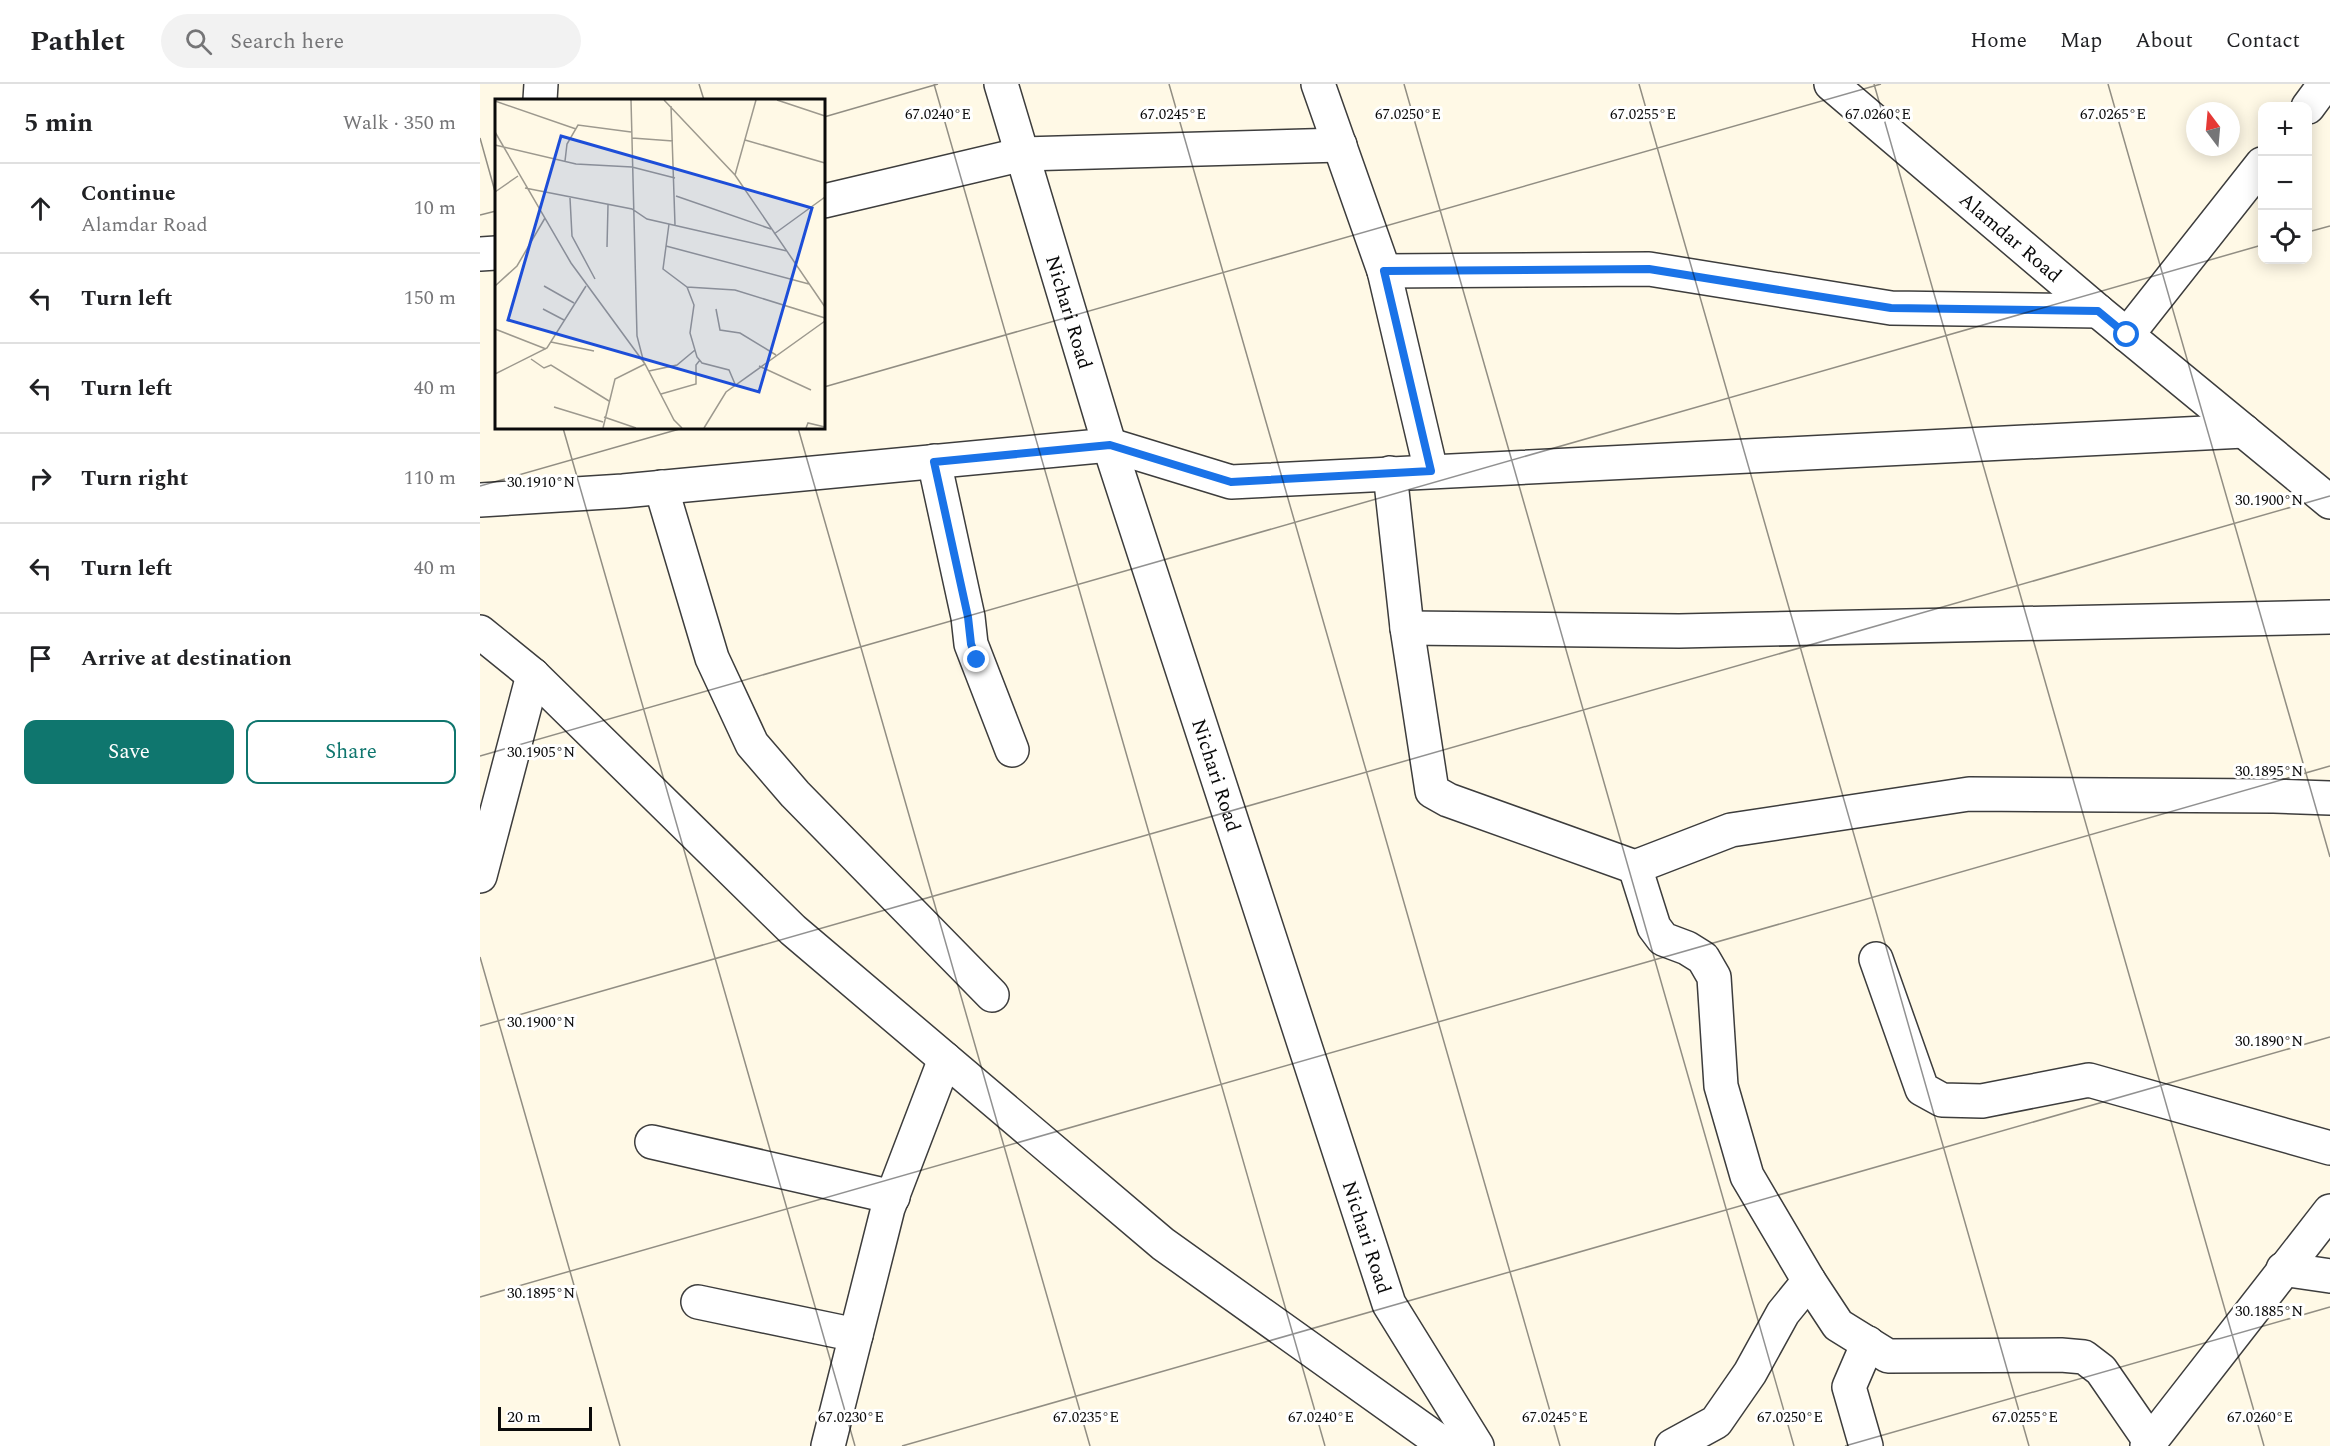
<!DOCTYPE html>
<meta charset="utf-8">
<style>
body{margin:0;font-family:Spectral,serif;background:#f2f2f2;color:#202124}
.controls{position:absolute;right:18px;top:18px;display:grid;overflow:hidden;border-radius:12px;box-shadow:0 3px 15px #0003}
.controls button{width:54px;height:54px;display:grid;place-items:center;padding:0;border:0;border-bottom:2px solid #e0e0e0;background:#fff;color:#202124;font:30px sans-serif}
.compass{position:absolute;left:1706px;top:18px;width:54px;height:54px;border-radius:50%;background:#fff;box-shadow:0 3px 15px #0003;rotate:344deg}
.scale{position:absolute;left:18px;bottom:15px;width:94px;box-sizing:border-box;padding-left:6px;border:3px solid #0a0a0a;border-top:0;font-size:16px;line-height:21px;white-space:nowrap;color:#0a0a0a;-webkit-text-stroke:4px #fff;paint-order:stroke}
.stop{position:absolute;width:18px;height:18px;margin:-14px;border:4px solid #1a73e8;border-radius:50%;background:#fff}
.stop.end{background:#1a73e8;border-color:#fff;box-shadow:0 2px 6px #0008}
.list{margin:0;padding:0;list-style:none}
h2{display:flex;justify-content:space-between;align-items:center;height:78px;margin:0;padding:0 24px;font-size:26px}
h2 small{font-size:20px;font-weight:400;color:#757577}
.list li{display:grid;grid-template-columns:39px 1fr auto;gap:18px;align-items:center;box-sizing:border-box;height:90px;padding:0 24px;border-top:2px solid #e0e0e0}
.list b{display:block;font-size:22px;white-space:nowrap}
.list p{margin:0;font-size:20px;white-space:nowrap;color:#757577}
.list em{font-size:20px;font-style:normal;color:#757577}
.actions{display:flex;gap:12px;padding:18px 24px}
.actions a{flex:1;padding:14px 0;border:2px solid #0f766e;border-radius:12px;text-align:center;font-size:21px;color:#0f766e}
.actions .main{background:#0f766e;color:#fff}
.icon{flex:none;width:33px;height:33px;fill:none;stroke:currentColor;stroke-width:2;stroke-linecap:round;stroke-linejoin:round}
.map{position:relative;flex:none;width:1850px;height:1362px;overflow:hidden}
header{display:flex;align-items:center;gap:36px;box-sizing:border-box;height:84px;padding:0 30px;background:#fff;border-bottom:2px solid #e0e0e0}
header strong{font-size:28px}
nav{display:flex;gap:33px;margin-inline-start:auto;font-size:21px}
.search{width:420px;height:54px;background:#f2f2f2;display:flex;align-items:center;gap:15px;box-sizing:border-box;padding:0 21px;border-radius:33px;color:#757577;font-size:22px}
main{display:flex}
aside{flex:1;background:#fff}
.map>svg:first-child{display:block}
</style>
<header>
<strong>Pathlet</strong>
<div class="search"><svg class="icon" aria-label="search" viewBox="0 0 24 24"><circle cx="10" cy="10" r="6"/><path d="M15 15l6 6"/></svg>Search here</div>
<nav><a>Home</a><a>Map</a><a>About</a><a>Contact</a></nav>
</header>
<main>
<aside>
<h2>5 min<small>Walk · 350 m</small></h2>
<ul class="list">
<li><svg class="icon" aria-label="ahead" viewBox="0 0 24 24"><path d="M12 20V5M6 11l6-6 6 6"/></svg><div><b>Continue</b><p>Alamdar Road</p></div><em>10 m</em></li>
<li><svg class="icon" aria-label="left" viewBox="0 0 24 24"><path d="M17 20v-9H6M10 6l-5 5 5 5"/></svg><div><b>Turn left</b></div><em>150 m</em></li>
<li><svg class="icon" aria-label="left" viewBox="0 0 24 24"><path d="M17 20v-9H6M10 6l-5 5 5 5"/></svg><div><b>Turn left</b></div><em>40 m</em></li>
<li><svg class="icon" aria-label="right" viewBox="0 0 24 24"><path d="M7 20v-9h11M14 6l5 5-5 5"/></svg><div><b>Turn right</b></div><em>110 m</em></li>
<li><svg class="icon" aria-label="left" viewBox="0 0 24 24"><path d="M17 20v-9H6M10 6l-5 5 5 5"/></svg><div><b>Turn left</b></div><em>40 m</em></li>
<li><svg class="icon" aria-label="arrive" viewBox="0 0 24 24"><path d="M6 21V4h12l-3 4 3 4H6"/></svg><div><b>Arrive at destination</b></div></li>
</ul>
<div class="actions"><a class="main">Save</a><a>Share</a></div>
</aside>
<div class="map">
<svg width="1850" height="1362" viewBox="0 0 1850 1362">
<rect width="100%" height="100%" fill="#fff9e6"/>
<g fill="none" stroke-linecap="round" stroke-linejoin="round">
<defs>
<g id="minor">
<path id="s1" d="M521,0L633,373L909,1220L997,1362"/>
<path d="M838,0L904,187L951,387"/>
<path id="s2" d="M1351,0L1618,227L1850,418"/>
<path d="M60,16L61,0"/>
<path d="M1828,23L1845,0"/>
<path d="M344,117L543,70L860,61"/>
<path d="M0,170L16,169"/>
<path d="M904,187L1169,185L1411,224L1618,227"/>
<path d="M1647,251L1782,80"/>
<path d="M454,377L488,533L491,560L532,666"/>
<path d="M910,389L927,544L952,707L968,716L1155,783L1251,746L1489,710L1794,712L1850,714"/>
<path d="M181,403L232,574L272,660L315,710L512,911"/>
<path d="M0,416L143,407L630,361L751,398L1764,347"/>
<path d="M927,544L1199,547L1850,533"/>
<path d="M0,548L53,591L313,846L683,1160L966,1362"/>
<path d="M1155,783L1174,843L1183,855L1207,864L1223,874L1234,893L1241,1002L1267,1092L1329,1197L1358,1241L1408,1272L1581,1271L1604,1273L1621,1286L1670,1357"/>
<path d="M0,792L53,591"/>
<path d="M1396,875L1442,1005L1462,1016L1502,1017L1609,996L1850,1064"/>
<path d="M172,1058L413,1113"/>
<path d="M1803,1185L1850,1192"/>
<path d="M218,1218L376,1251"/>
<path d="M348,1362L408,1124L465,975"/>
<path d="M1192,1362L1236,1338L1270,1289L1303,1229L1329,1197"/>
<path d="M1386,1362L1369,1303L1388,1259"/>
<path d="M1667,1362L1850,1127"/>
</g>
</defs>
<use href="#minor" stroke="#3d3d3d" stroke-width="36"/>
<use href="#minor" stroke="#fff" stroke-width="33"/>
</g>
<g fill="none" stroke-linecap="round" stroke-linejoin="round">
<path stroke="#1a73e8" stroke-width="8" d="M497,576L491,560L488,533L454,378L630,361L751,398L951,387L904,187L1169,185L1411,224L1618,227L1647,251"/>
</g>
<path fill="none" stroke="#0a0a0a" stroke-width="1.5" stroke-opacity="0.45" d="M219,0L224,16M454,0L845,1362M689,0L1080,1362M924,0L1314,1362M1159,0L1549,1362M1394,0L1784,1362M1628,0L1850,773M344,33L458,0M0,54L16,111M0,131L16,127M1828,148L1850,142M344,303L1401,0M83,344L375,1362M318,344L610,1362M0,402L203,344M0,672L1782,161M0,873L140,1362M0,942L1850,412M0,1213L1850,682M422,1362L1850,953M1365,1362L1850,1223"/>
<g text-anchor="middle" stroke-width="6" stroke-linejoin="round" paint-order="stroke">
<g font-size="20" fill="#0a0a0a" stroke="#fff">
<text dy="7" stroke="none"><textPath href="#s2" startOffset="236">Alamdar Road</textPath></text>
<text dy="7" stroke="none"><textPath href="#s1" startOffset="238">Nichari Road</textPath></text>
<text dy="7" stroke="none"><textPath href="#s1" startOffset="724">Nichari Road</textPath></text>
<text dy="7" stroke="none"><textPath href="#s1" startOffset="1210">Nichari Road</textPath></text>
</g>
</g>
<g transform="translate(15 15)">
<rect width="330" height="330" fill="#fff9e6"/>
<path fill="none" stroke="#9d998e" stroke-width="1.5" d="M136,1L142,237L149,264M169,1L240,76L330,208M282,1L330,17M0,2L81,30M176,7L180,126M0,33L76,164L150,265L179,321L187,329M137,39L178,42M250,41L330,64M0,46L81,65L137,68L180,79M70,62L72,45L83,26L136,33M240,76L261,1M30,89L137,110L152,120L292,152M0,93L23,77M181,97L276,130M75,99L77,137L100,180M174,125L168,170L192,188L240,191L330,219M279,135L330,98M171,147L314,185M112,148L113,106M0,187L22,167L50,119M49,187L79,204M192,188L199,206L195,234L202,258L207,264L234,271L240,285M48,210L69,221M221,210L225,231L245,234L281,256M0,230L51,250M56,243L99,252M36,260L49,269L56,266L114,302M264,267L316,291M154,272L182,266L200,251M0,275L52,249L91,187M166,295L201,285V266L205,261M59,308L108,323M109,318L141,329M108,329L120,280L150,265M209,329L231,293L330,222M311,329L313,324L330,328"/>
<path fill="#1d4ed8" fill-opacity="0.15" stroke="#1d4ed8" stroke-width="3" d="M66,37L317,109L264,293L13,221Z"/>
<rect width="330" height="330" fill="none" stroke="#0a0a0a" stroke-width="3"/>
</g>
<g font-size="15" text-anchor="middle" fill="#0a0a0a" stroke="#fff" stroke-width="6" stroke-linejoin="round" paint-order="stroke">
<text x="458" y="35">67.0240°E</text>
<text x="693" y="35">67.0245°E</text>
<text x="928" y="35">67.0250°E</text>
<text x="1163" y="35">67.0255°E</text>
<text x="1398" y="35">67.0260°E</text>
<text x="1633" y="35">67.0265°E</text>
<text x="61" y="403">30.1910°N</text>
<text x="1789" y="421">30.1900°N</text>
<text x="61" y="673">30.1905°N</text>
<text x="1789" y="692">30.1895°N</text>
<text x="61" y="943">30.1900°N</text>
<text x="1789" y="962">30.1890°N</text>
<text x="61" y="1214">30.1895°N</text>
<text x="1789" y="1232">30.1885°N</text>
<text x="371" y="1338">67.0230°E</text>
<text x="606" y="1338">67.0235°E</text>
<text x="841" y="1338">67.0240°E</text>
<text x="1075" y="1338">67.0245°E</text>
<text x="1310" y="1338">67.0250°E</text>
<text x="1545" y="1338">67.0255°E</text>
<text x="1780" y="1338">67.0260°E</text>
</g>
</svg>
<div class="controls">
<button>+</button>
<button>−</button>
<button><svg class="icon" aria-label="locate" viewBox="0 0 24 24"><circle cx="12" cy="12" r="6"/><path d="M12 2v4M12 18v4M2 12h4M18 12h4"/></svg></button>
</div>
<svg class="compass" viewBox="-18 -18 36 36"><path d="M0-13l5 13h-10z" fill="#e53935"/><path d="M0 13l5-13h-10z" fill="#757577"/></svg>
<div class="scale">20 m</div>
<div class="stop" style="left:1647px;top:251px"></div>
<div class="stop end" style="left:497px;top:576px"></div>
</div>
</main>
